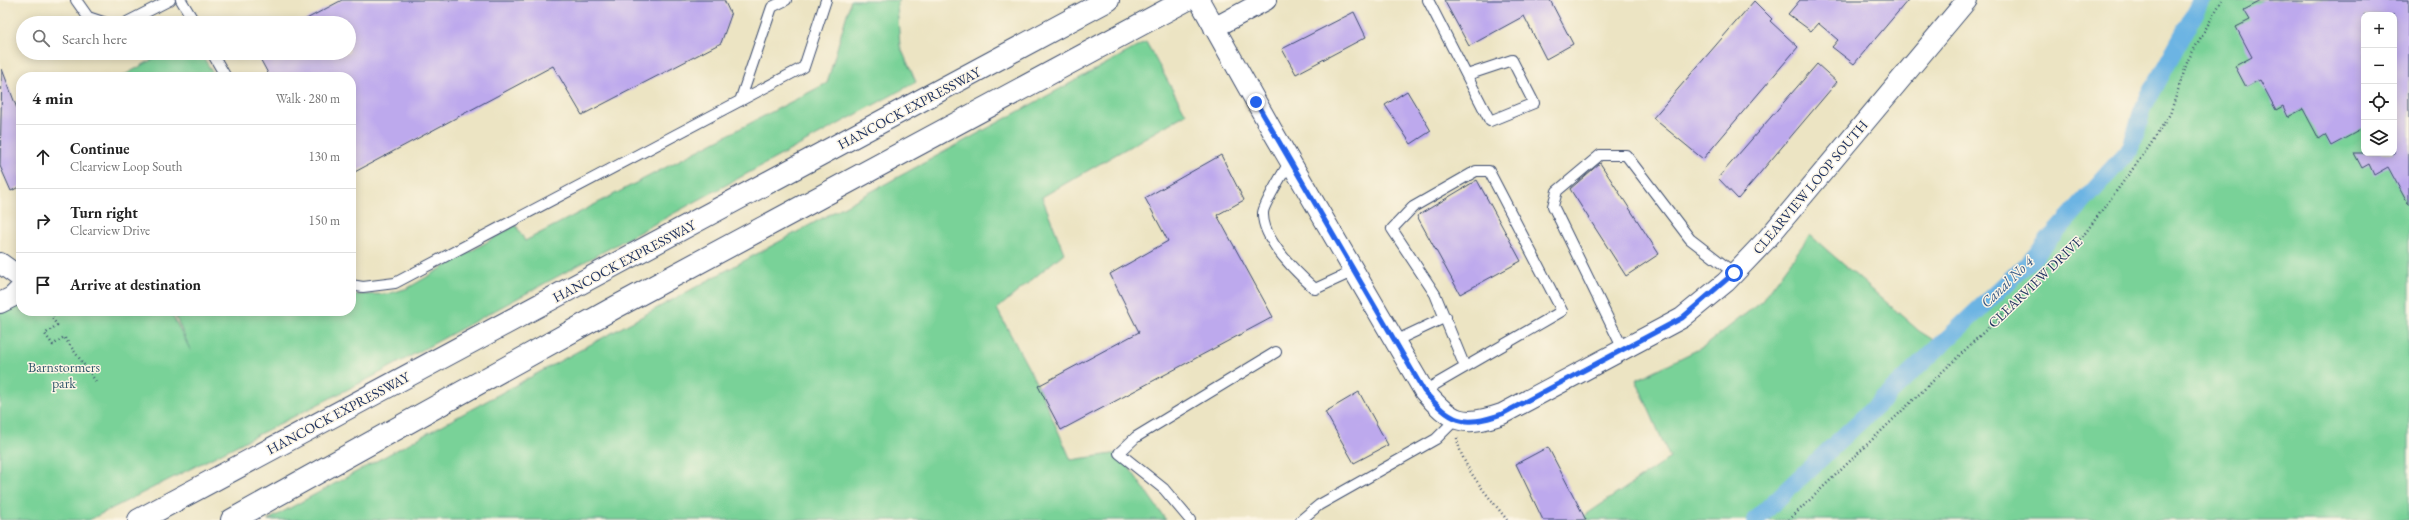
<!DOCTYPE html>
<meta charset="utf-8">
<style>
body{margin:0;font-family:"EB Garamond",serif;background:#f2f2f2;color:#222}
.controls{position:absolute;right:12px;top:12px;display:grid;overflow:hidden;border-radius:8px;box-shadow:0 2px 10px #0003}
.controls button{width:36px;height:36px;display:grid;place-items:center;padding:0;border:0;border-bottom:1px solid #e0e0e0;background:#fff;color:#222;font:20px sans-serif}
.stop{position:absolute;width:12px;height:12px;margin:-9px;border:3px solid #2563eb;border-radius:50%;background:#fff}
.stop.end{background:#2563eb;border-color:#fff;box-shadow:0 1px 4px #0008}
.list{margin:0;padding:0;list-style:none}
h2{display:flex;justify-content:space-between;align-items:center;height:52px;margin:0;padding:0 16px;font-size:17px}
h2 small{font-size:13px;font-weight:400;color:#767676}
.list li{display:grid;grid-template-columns:26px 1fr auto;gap:12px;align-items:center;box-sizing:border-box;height:64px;padding:0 16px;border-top:1px solid #e0e0e0}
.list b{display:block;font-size:15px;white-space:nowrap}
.list p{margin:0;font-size:13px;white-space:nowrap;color:#767676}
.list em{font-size:13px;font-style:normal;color:#767676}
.icon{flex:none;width:22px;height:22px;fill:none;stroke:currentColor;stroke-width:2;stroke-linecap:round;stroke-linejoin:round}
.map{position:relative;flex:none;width:2409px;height:520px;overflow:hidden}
.search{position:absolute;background:#fff;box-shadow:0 2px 10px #0003;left:16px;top:16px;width:340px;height:44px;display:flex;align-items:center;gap:10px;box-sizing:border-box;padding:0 14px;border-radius:22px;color:#767676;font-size:15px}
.panel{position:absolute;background:#fff;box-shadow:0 2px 10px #0003;left:16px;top:72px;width:340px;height:244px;border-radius:16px}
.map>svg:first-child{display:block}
</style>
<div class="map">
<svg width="2409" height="520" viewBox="0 0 2409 520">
<rect width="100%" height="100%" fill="#fcf5e5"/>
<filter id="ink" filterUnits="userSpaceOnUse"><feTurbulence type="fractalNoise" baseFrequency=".025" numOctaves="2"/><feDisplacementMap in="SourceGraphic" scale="8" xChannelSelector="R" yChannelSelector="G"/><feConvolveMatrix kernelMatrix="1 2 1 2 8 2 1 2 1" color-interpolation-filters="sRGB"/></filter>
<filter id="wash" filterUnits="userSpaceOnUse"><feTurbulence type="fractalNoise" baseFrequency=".012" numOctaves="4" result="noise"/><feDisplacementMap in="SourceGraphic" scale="16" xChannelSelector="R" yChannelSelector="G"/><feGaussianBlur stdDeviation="0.9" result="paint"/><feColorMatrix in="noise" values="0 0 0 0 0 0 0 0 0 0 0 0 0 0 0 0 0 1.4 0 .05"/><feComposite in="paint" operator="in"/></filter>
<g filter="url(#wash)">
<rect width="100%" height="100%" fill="#ece4c3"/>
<path fill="#79d298" stroke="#4a807b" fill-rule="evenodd" d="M851,0H899L897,4L900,46L916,82L374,376L89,520H0V299L21,282V311H170L191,351L173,311H351V295L388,294L408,288L516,225L525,241L827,83Z
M2203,0H2409V520H1578L1670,458L1636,380L1703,347L1762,301L1810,235L1919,331L1940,344L2063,222L2131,148L2143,108ZM2364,15H2394V153H2364Z
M1146,42L1186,114L1042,197L1064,253L997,309L1038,386L1071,460L1119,453L1166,520H268Z
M164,53H201L215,77H121Z"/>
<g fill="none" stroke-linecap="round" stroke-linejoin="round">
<path stroke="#6cb4e3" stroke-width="18" d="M1755,520L2030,261L2131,148L2143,108L2202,0"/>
</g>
<g id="blocks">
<path fill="#bda9ed" d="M342,0H724L731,15L721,43L582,115L553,66L351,174V77H270L257,53H349V23H299Z
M1444,0H1550L1573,44L1546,59L1524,16L1469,46Z
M1800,0H1908L1854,64L1832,47L1838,40L1818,23L1811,31L1788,14Z
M2263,0H2409V206L2388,167L2374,175L2369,164L2362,168L2354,153H2394V15H2364V128L2331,146L2325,135L2319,139L2303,109L2288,117L2283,106L2276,110L2260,80L2246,87L2235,66L2252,57L2236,27L2250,20L2244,10Z
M1754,1L1772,19L1770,21L1798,47L1703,159L1653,118Z
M1354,12L1366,37L1296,74L1282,49Z
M1817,64L1837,82L1738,199L1718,178Z
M2,69L21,119V186L11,191L0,166Z
M1407,91L1431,131L1411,144L1385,105Z
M1221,155L1244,200L1217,215L1273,317L1061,430L1038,386L1139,332L1110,274L1168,241L1145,198Z
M1600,163L1659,254L1626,276L1570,189Z
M1477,180L1521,261L1460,294L1417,216Z
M1359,392L1388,445L1354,463L1325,412Z
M1548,447L1586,520H1543L1516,464Z"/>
</g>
</g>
<g filter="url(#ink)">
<use href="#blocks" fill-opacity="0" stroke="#3a4a6d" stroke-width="1"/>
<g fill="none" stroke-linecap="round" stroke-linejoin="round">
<defs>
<path id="lane" d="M76,0L88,17L106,23
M181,0L195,23
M1428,0L1490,121L1534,103L1512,60L1467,75
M125,23L170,0
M212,53L226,77
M740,101L772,7L786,0
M1290,161C1285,170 1263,205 1263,213C1262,240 1297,273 1315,289L1354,271
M351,285L363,287L395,283L804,67L826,0
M1395,341L1446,317
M1623,349L1553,206L1557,191L1600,155H1626L1690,239L1734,273
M1424,391L1562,311L1489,171H1476L1413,207L1392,229L1435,294L1465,367
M1190,520L1164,489L1119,453L1136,437L1276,352
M1301,520L1319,505L1436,439L1455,420"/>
<path id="street" d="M1199,0L1273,132L1424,391C1451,422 1462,428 1502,414L1682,318L1726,282L1767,239L1967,0
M1214,28L1266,0
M0,263L21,278
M0,303L12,297L21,288"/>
<path id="primary" d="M139,520L1108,0
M232,520L614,308L1186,0"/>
</defs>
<use href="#lane" stroke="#3a4a6d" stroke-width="12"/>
<use href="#street" stroke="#3a4a6d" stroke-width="22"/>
<use href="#primary" stroke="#3a4a6d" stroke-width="24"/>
<path stroke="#3a4a6d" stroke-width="2.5" stroke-dasharray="1 3" stroke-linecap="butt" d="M55,311L52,318L57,325L45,334L53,345L64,337L97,383
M1457,438C1462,469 1489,496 1507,520
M1789,520L2083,236L2149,147L2170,114L2188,60L2222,0"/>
<use href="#lane" stroke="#fff" stroke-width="10"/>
<use href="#street" stroke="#fff" stroke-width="20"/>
<use href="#primary" stroke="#fff" stroke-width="22"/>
</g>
</g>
<g fill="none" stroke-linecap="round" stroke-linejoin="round" filter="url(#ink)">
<path stroke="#2563eb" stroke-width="5" d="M1256,102L1424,391C1451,422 1462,428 1502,414L1682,318L1734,273"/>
</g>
<g text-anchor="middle" stroke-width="3" stroke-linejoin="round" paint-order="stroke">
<g font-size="14" fill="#1b2f5e" stroke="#fcf5e5">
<text transform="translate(909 108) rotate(-28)" y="5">HANCOCK EXPRESSWAY</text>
<text transform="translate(1810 187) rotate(-50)" y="5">CLEARVIEW LOOP SOUTH</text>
<text transform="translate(624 261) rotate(-28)" y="5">HANCOCK EXPRESSWAY</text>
<text transform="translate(2035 282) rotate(-44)" y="5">CLEARVIEW DRIVE</text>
<text transform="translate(338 413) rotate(-28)" y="5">HANCOCK EXPRESSWAY</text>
</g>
<g font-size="14" fill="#32586c" stroke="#fcf5e5">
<text x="64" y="372">Barnstormers<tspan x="64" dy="16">park</tspan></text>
</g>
<g font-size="15" font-style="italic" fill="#335786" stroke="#fcf5e5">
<text transform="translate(2007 282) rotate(-44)" y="5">Canal No 4</text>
</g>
</g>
</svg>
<div class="controls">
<button>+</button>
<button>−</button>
<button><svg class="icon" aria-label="locate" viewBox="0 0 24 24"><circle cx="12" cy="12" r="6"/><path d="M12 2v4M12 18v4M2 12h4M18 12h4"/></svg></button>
<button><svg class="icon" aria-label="layers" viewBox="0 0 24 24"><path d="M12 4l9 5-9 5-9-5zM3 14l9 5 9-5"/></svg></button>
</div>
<div class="stop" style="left:1734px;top:273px"></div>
<div class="stop end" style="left:1256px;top:102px"></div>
<div class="search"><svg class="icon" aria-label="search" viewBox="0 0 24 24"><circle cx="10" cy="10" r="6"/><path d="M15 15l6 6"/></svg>Search here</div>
<section class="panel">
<h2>4 min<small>Walk · 280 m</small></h2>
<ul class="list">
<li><svg class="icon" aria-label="ahead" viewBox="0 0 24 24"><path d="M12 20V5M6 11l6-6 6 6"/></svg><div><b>Continue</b><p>Clearview Loop South</p></div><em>130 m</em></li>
<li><svg class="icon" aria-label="right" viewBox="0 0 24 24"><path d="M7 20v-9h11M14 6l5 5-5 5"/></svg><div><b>Turn right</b><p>Clearview Drive</p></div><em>150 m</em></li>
<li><svg class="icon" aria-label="arrive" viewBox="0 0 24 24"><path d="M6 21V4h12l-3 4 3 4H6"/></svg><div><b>Arrive at destination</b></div></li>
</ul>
</section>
</div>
